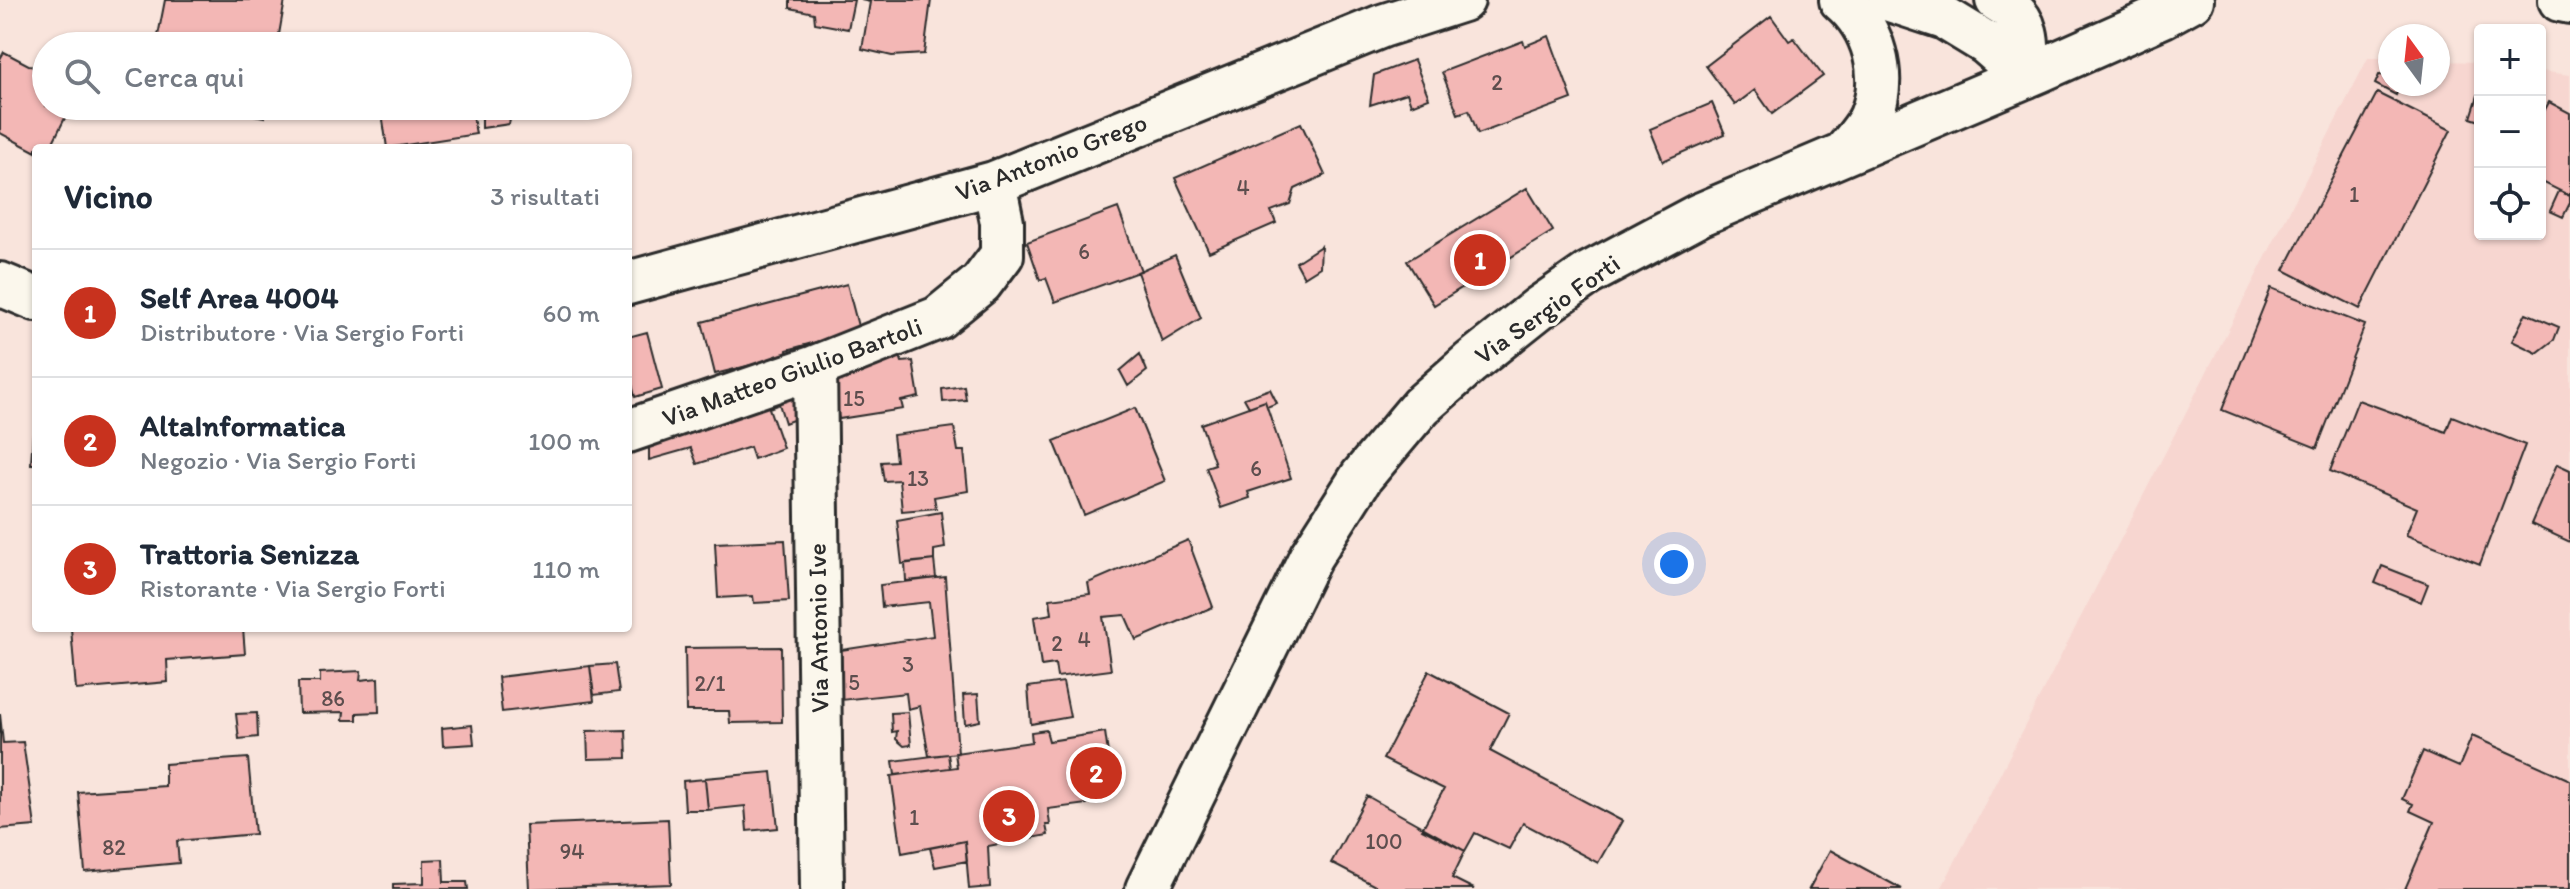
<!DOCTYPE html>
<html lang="it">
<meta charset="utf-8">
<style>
body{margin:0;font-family:Itim,sans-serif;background:#f2f2f3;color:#1f2937}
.controls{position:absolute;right:24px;top:24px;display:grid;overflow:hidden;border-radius:8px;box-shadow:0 2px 6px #0004}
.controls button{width:72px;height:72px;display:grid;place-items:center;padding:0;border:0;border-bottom:2px solid #e0e1e3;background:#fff;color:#1f2937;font:40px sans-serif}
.compass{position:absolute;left:2378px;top:24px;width:72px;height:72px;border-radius:50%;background:#fff;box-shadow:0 2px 6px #0004;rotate:345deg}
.you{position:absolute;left:1674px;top:564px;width:28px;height:28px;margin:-20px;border:6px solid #fff;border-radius:50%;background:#1a73e8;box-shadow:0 0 0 12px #1a73e833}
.badge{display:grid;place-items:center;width:52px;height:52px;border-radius:50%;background:#c8321e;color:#fff;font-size:26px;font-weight:700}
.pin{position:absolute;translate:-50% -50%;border:4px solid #fff;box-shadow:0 2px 8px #0006}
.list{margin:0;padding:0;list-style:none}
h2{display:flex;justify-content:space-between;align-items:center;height:104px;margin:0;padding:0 32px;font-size:34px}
h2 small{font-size:26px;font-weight:400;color:#747a83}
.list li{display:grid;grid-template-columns:52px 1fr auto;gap:24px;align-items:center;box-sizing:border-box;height:128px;padding:0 32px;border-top:2px solid #e0e1e3}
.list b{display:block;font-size:30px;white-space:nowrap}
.list p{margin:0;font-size:26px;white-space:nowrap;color:#747a83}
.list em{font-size:26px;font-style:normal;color:#747a83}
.icon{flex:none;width:44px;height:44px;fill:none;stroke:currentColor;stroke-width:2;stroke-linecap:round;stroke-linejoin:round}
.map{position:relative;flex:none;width:2570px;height:889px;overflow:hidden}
.search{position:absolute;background:#fff;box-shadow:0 2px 6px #0004;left:32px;top:32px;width:600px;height:88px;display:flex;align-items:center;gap:20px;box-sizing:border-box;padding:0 28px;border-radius:44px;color:#747a83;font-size:30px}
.panel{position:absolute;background:#fff;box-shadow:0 2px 6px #0004;left:32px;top:144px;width:600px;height:488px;border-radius:8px}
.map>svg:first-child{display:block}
</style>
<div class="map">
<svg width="2570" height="889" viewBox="0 0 2570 889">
<rect width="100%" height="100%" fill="#f9e4dc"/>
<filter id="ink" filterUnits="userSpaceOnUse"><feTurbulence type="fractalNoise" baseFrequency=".0125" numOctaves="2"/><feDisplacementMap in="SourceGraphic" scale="16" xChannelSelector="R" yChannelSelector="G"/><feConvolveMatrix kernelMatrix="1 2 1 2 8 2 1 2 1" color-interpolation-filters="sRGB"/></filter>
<g filter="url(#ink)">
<path fill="#f7d6d0" d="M2368,58H2390V84H2438V61L2480,62V234H2540V71L2570,75V889H1941Z"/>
<path fill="#f3b7b5" stroke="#2b2b2b" stroke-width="2" d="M165,0H285L277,46H156Z
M790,0H854L848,29L815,23L814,13L790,8Z
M861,0H931L924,54L892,56L862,49L870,2Z
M1771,16L1789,41L1794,38L1823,76L1772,114L1755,90L1735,105L1706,66Z
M1549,36L1572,99L1478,134L1469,110L1458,114L1442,72L1523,41L1525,46Z
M4,52L46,74V106H71L50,148H36V152L0,133V59Z
M1414,60L1429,98L1411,105L1407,93L1370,105L1374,75Z
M2379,75L2390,76V84H2401L2396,95L2375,84Z
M2480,89V121L2471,118Z
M2377,93L2451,130L2360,309L2284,270Z
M2549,102L2570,113V196L2540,181V119Z
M1712,103L1725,134L1663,161L1650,129Z
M203,106H266L265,117Z
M381,106H471L476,134L387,148Z
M482,106H513L509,124L482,128Z
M1301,123L1325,175L1295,189L1290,204L1271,211L1276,223L1209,252L1175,178Z
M1527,188L1553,231L1434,305L1407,261Z
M2559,191L2570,196V203L2563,217L2550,211Z
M1118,208L1141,271L1055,302L1046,278L1040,280L1027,242Z
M1321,246L1320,267L1304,277L1296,262Z
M1175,255L1201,318L1162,342L1137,272Z
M847,284L859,330L787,350V356L715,374L702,322Z
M2271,288L2365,325L2317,448L2222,410Z
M2526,313L2559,327L2554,340L2537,353L2512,341Z
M647,332L662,389L635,397L631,380L628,381V337Z
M898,350L902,362L913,361L919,397L901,401L903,409L839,419L837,411H833L827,377Z
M1140,354L1147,371L1128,386L1120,371Z
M803,384V416L785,423L776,394Z
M964,386L966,400L943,402L942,389Z
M1270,389L1277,403L1267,407L1265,401L1249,407L1244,398Z
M771,394L777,405L769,408L783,448L754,459L750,447L697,464L691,448L649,460V437Z
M2358,400L2446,432L2452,416L2525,445L2480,564L2406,535L2417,508L2330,471Z
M1265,401L1291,478L1248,492L1250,498L1221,508L1206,467L1215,464L1201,424Z
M1135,408L1165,481L1084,515L1054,441Z
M954,427L958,451H964L968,491L934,497L936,508L902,511L899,480L884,481L881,462L896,461L893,435Z
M33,433H36V464H31Z
M2557,464L2570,470V542L2531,524Z
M941,512L945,548L934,550V560L902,564L897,520Z
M785,540L789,601L754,603L753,596L718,598L715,543Z
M1188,540L1213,607L1136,640L1125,615L1103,617L1111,670L1057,677L1055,664L1041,666L1034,617L1052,614L1050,599L1090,594L1088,583Z
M934,560L936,578L906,581L905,563Z
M2382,566L2428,584L2421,602L2375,583Z
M945,577L958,753L929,756L920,706L908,709L906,693L832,701L828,652L933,636L929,602L882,607L880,585Z
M71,628H243L245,654L167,660L168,682L76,690Z
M781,647L782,722L730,723L729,711H686L685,648Z
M615,664L619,692L594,695L590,666Z
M590,666L594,701L502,712L498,677Z
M361,671L360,680L378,678L379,712L357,713V720H343L344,712L299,713L298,682H320V673Z
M1429,671L1509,713L1490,751L1622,821L1598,863L1523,823L1509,849L1475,833L1465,851L1422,829L1444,789L1383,759Z
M1063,682L1070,717L1031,724L1028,687Z
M978,694L980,721L965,724L963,695Z
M908,712L911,745L904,746L896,739L897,731L892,732L891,713Z
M257,713L258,737L239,739L236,714Z
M0,714L3,743L23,742L35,826L0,829Z
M472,725L474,744L443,746L442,728Z
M626,730L627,758L588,759L587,731Z
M1046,730L1049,741L1105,732L1112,782L1085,787L1087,804L1048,809L1050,825H1046L1048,835L988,846L990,887L969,889L965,841L902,853L891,776L957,767L955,753L1032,742L1031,732Z
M2472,736L2570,780V889H2405L2434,822L2410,811L2413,804L2402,799L2423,751L2459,767Z
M948,754L950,768L895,775L893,761Z
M248,758L255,834L177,841L179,863L85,872L78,792L165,786V764Z
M772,772L778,828L747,831L745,806L708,810L705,778Z
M705,779L708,810H685L683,781Z
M1367,796L1465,851L1452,878L1474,889H1381L1331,863Z
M668,819L671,884L529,889L526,825Z
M965,841L967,861L935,867L930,848Z
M1830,850L1902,889H1809Z
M443,859L444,882H467L468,889H393V884L424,883V860Z"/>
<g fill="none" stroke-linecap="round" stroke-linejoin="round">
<defs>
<path id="street" d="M1841,0C1873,27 1888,75 1871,116C1866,128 1854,141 1845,152
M1890,0L1945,18L1986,43L2025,77
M1997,0C2031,18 2029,42 2025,77
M2560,0L2570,2
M628,283L994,183L1382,26L1463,0
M0,284L36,299
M815,367L822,889
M628,431L815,367L938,318L981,283L1002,255V222L994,183
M1147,889L1311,556L1362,476L1421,406L1470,363L1539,308L1588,274L1699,215L2039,71L2163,16L2192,0"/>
</defs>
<use href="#street" stroke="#2b2b2b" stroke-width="48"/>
<use href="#street" stroke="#fbf7ec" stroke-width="42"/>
</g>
</g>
<g text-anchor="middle" stroke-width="7" stroke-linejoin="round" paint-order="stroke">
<g font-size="22" fill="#5d4e4e">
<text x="1497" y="90">2</text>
<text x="1243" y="195">4</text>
<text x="2354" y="202">1</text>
<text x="1084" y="259">6</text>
<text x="854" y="406">15</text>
<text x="1256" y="476">6</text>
<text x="918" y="486">13</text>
<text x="1084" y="647">4</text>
<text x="1057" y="651">2</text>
<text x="908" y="672">3</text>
<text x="854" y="690">5</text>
<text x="710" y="691">2/1</text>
<text x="333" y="706">86</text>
<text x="914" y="825">1</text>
<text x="1384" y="849">100</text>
<text x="114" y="855">82</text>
<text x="572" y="859">94</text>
</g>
<g font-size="26" fill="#2b2b2b" stroke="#fbf7ec">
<text transform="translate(1051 157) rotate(-21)" y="9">Via Antonio Grego</text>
<text transform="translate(1547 309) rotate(-35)" y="9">Via Sergio Forti</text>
<text transform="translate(792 372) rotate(-20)" y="9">Via Matteo Giulio Bartoli</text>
<text transform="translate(818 628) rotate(-91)" y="9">Via Antonio Ive</text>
</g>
</g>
</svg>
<div class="controls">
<button>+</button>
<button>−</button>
<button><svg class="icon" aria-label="locate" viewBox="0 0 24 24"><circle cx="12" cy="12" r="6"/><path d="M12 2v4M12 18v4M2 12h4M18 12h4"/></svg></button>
</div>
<svg class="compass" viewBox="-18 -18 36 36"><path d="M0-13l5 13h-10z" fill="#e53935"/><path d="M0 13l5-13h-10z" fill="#747a83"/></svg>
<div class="you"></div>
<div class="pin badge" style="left:1480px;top:260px">1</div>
<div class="pin badge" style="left:1096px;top:773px">2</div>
<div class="pin badge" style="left:1009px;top:816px">3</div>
<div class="search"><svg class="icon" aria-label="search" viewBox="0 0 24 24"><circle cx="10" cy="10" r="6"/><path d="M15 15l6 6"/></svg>Cerca qui</div>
<section class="panel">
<h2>Vicino<small>3 risultati</small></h2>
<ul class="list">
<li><span class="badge">1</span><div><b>Self Area 4004</b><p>Distributore · Via Sergio Forti</p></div><em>60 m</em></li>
<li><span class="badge">2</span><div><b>AltaInformatica</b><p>Negozio · Via Sergio Forti</p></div><em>100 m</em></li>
<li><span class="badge">3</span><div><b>Trattoria Senizza</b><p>Ristorante · Via Sergio Forti</p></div><em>110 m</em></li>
</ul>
</section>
</div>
